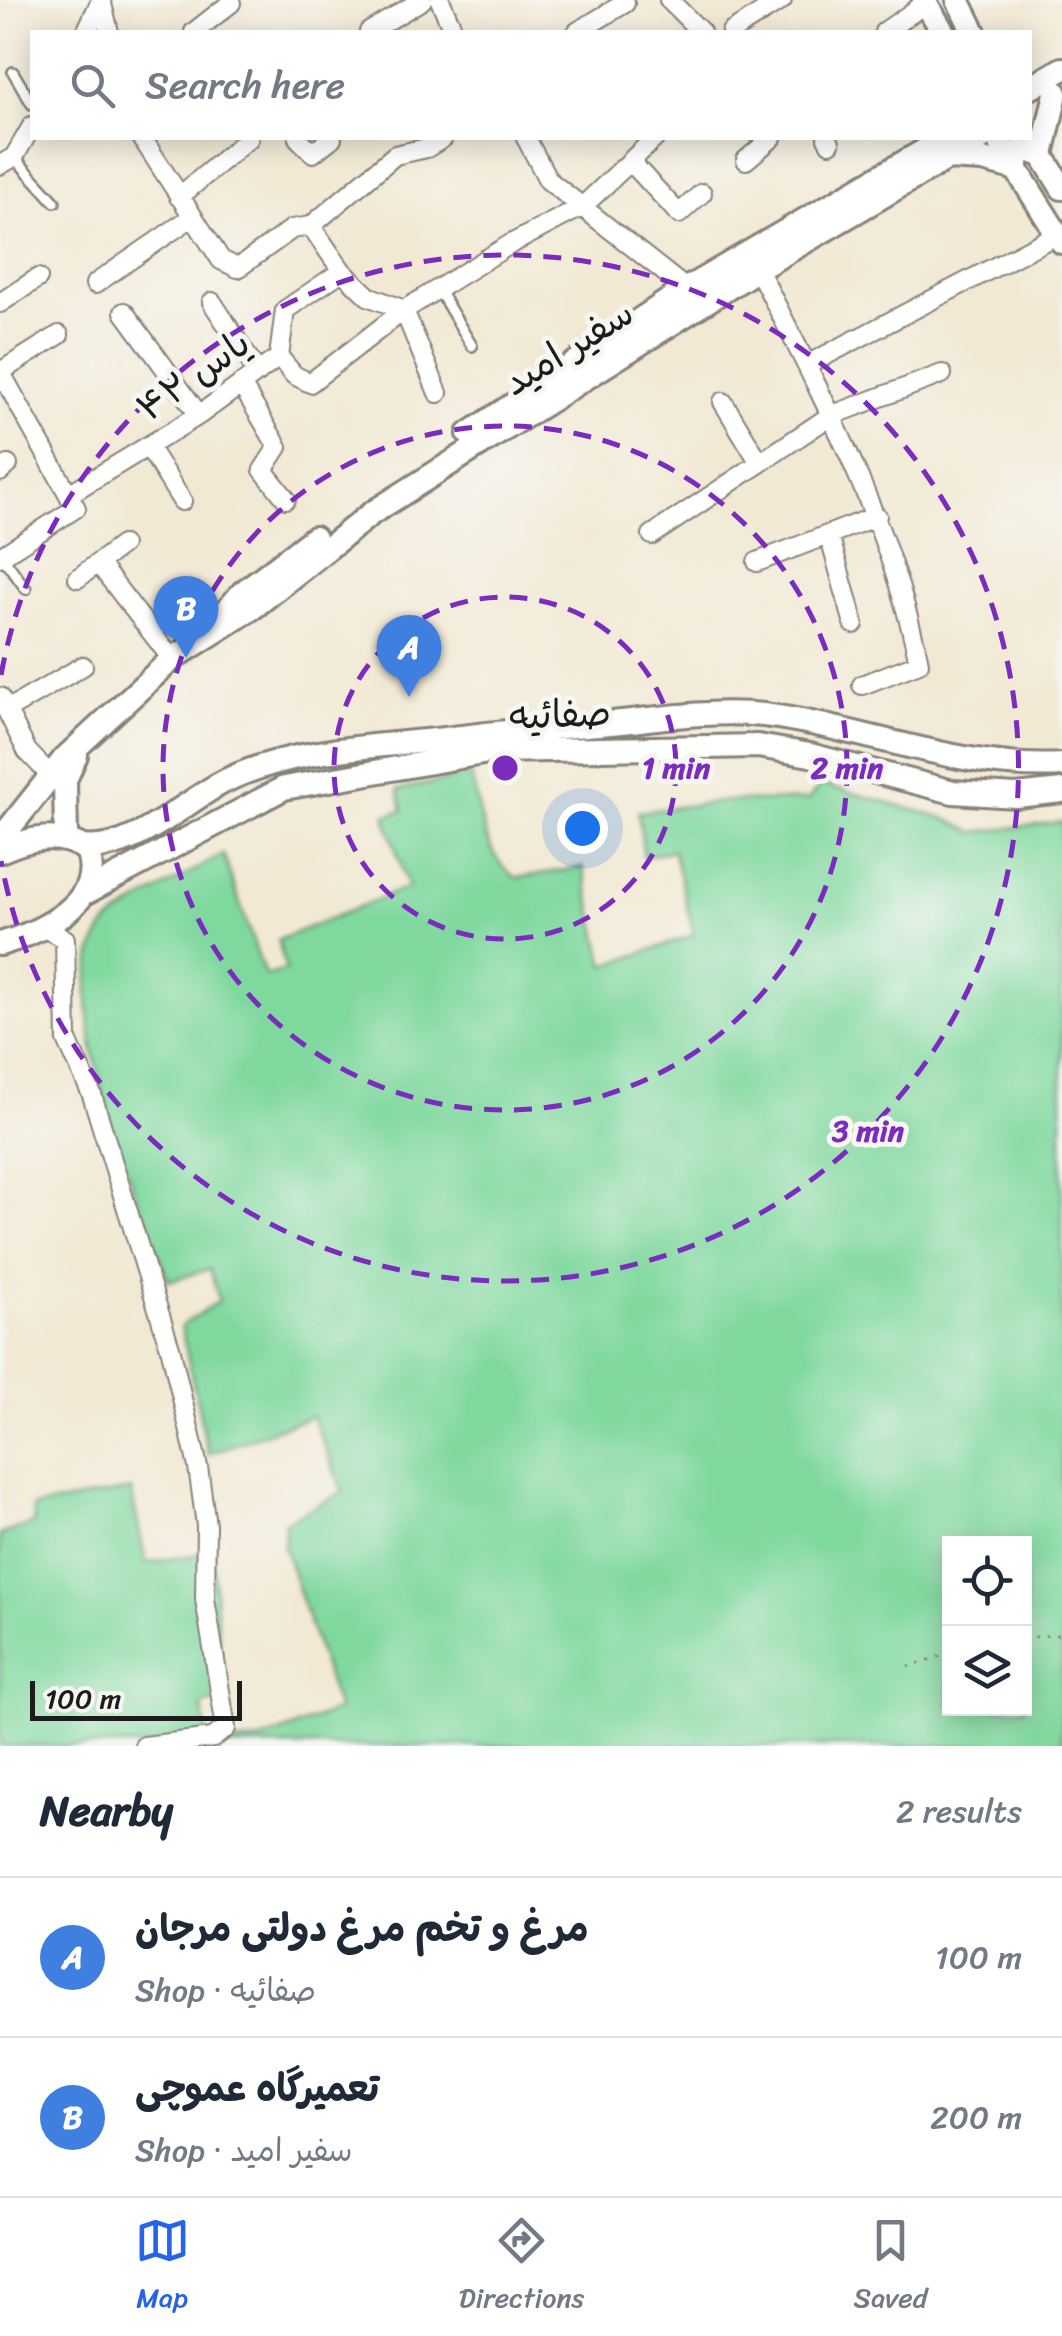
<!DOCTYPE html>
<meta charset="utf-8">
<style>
body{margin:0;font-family:Sriracha,"Playpen Sans Arabic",sans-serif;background:#f2f2f3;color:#1f2937}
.controls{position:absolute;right:30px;bottom:30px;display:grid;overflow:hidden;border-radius:0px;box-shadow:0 5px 25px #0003}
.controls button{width:90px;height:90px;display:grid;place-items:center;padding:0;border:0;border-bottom:2px solid #e0e1e3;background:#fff;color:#1f2937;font:50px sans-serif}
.scale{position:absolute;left:30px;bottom:25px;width:212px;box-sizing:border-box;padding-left:10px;border:5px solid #1c1c1c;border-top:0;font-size:28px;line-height:35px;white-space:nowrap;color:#1c1c1c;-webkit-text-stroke:8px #f6f6f2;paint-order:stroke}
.you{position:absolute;left:582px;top:828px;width:35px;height:35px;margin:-25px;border:8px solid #fff;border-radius:50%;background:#1a73e8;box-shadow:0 0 0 15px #1a73e833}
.badge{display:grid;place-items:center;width:65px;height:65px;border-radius:50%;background:#2563eb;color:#fff;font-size:32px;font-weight:700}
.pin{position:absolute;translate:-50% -82px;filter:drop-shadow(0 2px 5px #0008)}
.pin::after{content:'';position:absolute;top:52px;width:35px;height:30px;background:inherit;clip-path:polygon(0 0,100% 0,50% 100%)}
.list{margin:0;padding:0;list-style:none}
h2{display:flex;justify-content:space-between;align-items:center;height:130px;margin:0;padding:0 40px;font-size:42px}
h2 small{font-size:32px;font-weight:400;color:#747a83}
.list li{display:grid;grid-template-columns:65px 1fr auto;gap:30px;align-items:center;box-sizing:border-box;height:160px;padding:0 40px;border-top:2px solid #e0e1e3}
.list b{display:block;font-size:38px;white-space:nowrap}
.list p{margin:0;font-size:32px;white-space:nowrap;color:#747a83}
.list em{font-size:32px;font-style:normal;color:#747a83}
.icon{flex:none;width:55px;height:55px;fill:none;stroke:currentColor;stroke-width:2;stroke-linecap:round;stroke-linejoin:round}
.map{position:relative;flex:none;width:1062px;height:1746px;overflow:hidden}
.search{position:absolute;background:#fff;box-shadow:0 5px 25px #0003;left:30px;right:30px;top:30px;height:110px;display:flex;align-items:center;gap:25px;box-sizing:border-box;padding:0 35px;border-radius:0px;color:#747a83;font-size:38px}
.sheet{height:450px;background:#fff}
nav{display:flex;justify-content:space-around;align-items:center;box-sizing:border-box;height:140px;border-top:2px solid #e0e1e3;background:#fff;font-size:28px;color:#747a83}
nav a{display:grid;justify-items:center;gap:5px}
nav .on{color:#2563eb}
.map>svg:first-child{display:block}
</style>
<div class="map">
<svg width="1062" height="1746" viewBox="0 0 1062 1746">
<rect width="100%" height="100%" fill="#f6f6f2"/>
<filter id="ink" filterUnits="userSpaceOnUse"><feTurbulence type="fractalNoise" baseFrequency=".01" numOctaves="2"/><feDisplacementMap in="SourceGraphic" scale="20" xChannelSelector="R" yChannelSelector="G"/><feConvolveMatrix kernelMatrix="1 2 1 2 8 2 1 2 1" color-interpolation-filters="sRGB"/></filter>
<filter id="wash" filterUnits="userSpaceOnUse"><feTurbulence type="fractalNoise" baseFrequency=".0048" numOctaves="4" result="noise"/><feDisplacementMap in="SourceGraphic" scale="40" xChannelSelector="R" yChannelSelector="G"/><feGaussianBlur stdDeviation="2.25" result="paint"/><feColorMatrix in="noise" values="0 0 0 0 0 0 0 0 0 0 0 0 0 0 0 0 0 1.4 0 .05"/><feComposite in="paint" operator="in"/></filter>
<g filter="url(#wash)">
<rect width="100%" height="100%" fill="#f2e9d4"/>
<path fill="#7fd89e" stroke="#4e7a5d" stroke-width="2.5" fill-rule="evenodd" d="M471,775C481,811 483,856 516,878L583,867L605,966L694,935L673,850L644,857L638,812L727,801L809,800L820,784L944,818L974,832L1062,822V1746H0V1535L34,1523L33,1507L131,1490L146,1563L212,1552L223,1698L202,1706L209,1743L260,1741L338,1710L284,1547L285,1522L343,1492L312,1416L208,1454L181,1326L219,1301L210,1269L169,1281C139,1203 51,1001 105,927C115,913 202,867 223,854L265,976L286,970L278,940L408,887L385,816L403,810L398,790ZM950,1544H1024V1708H950Z"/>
</g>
<g filter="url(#ink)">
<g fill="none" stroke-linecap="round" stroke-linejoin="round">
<defs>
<path id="lane" d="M13,72L32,104
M14,157L55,202
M438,289L472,346
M2,556L26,589"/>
<path id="street" d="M440,0L454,32
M669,0L701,32
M102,4L109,32
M86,32L101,0
M194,32L231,3
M369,32L422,0
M577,32L625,3
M731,32L782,0
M884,32L926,3
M142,138L221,260L238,268L292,229L311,226L342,271
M298,138L313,153L332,138
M526,138L548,180L686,289
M827,138L830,143
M746,160L772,138
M630,161L679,214L702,193
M0,165L14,157L32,126
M179,197L249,138
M311,226L395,155L427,148L443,138
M758,269C822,396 890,522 919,663L862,685
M95,284L192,217
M212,302L258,373
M0,303L38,278
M124,312L199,415
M279,357L294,375L310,383L404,310L438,393
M807,365L1058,234
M0,371L76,508L0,557
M0,372L59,335
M241,384L278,447L263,470L286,499
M723,402L760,463
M148,446L182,501
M0,472L8,465
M69,494L199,415L279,357L285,310L342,271L368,296L404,310L509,245L583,206L655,138
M652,535L830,416L942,374
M829,535L854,624
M122,545L98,563L172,659
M757,562L877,516
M78,578L98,563
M0,697L27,751L51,776
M7,710L83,666
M43,927L65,939L67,1040L92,1095L171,1351L198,1467L206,1525L205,1599L226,1728L213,1738L144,1746"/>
<path id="secondary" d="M924,0L943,32
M958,0L974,32
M1030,88L1062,69
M997,138L1062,242
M1035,144L1062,188
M946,158L983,160L1017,169V153L1023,149L1042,155L1056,93
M469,434L686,289L946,138
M218,621L242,593L314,538
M66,839L65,780L76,755
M0,840L65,758L172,659L254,607L372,513L758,269L982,138
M83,847C133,853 182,803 225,781C296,746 384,747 462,737C515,730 568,727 621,722C668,717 717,710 764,715C865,728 960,771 1062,765
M0,851C29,838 59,831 87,850C107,902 41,932 0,944
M83,894L284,788L494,751L758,746L810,755L953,792L1016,796L1062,791"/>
</defs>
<use href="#lane" stroke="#878278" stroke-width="14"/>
<use href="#street" stroke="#878278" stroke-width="22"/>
<use href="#secondary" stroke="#878278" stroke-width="28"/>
<path stroke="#878278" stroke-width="2.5" stroke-dasharray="2.5 8" stroke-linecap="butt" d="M1024,1638L1062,1634
M908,1667L950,1653"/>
<use href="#lane" stroke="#fff" stroke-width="9"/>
<use href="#street" stroke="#fff" stroke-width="18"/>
<use href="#secondary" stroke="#fff" stroke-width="22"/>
</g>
</g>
<g fill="none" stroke="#7b2cbf" stroke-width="5" stroke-dasharray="18 12">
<circle cx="505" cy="768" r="171"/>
<circle cx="505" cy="768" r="342"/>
<path d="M1 675A513 513 0 1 1 1 861"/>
</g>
<g text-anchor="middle" stroke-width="10" stroke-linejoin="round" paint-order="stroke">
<g font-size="38" fill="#1c1c1c" stroke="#f6f6f2">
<text transform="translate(568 347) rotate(-32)" y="13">سفیر امید</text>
<text transform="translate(193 375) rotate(-35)" y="13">یاس ۴۲</text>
<text transform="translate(560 714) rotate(-2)" y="13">صفائیه</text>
</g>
</g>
<circle cx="505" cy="768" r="15" fill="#7b2cbf" stroke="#f6f6f2" stroke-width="5"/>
<g font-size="30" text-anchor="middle" font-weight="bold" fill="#7b2cbf" stroke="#f6f6f2" stroke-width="10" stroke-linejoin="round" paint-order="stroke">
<text x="676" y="778">1 min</text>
<text x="847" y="778">2 min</text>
<text x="868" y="1141">3 min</text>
</g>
</svg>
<div class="controls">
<button><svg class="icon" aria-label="locate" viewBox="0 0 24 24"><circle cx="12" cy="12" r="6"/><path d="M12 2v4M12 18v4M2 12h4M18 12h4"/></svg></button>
<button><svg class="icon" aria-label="layers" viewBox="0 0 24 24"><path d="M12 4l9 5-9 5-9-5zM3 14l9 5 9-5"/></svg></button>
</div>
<div class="scale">100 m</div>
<div class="you"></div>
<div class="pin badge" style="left:409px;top:697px;background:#3f7fe0">A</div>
<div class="pin badge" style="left:186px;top:658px;background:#3f7fe0">B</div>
<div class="search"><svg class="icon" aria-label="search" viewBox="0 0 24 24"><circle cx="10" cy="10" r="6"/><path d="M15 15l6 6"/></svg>Search here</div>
</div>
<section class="sheet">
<h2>Nearby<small>2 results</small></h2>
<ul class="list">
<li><span class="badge" style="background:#3f7fe0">A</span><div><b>مرغ و تخم مرغ دولتی مرجان</b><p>Shop · صفائیه</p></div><em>100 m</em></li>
<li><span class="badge" style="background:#3f7fe0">B</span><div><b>تعمیرگاه عموچی</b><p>Shop · سفیر امید</p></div><em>200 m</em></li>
</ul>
</section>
<nav>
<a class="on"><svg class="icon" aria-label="map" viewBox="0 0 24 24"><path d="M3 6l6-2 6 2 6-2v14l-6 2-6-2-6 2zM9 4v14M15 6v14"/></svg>Map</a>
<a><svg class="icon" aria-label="directions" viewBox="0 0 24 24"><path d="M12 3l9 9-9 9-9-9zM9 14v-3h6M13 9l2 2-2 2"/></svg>Directions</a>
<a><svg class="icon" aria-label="saved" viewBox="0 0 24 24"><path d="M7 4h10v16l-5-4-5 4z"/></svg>Saved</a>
</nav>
